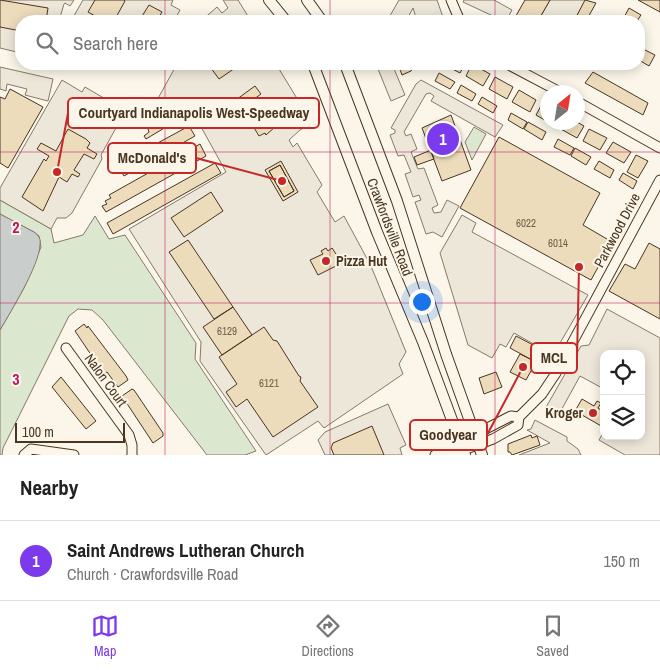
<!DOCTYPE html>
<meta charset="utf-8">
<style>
body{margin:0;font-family:"Archivo Narrow",sans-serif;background:#f6f6f6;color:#222}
.controls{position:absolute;right:15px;bottom:15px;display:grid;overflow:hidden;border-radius:10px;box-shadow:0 2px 12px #0003}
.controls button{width:45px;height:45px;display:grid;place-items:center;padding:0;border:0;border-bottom:1px solid #e0e0e0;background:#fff;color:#222;font:25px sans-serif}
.compass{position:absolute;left:540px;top:85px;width:45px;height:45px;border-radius:50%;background:#fff;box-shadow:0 2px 12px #0003;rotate:30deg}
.scale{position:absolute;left:15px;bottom:12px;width:110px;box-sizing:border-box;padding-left:5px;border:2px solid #4a3520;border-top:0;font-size:14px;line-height:18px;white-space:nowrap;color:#4a3520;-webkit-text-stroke:4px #fbf6e9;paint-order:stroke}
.you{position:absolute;left:421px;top:301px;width:18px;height:18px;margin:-12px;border:4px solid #fff;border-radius:50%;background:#1a73e8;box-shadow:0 0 0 8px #1a73e833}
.badge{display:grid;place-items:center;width:32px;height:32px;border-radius:50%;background:#7c3aed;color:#fff;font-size:16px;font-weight:700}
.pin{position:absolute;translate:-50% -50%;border:2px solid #fff;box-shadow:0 1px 5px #0006}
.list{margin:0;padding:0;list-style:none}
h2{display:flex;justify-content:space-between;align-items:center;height:65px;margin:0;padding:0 20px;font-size:21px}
h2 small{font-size:16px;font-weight:400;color:#767676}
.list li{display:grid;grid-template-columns:32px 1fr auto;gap:15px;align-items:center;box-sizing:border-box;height:80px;padding:0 20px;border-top:1px solid #e0e0e0}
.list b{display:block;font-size:19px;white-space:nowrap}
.list p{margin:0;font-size:16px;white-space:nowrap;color:#767676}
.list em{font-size:16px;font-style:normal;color:#767676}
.icon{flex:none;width:28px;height:28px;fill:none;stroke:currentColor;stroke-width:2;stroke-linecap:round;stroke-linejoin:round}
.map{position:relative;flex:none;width:660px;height:455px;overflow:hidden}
.search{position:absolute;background:#fff;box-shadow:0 2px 12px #0003;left:15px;right:15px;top:15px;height:55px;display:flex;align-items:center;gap:12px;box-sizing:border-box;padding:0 18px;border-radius:20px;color:#767676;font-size:19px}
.sheet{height:145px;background:#fff}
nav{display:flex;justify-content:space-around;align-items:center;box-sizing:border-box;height:70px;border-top:1px solid #e0e0e0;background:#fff;font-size:14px;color:#767676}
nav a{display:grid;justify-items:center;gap:2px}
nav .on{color:#7c3aed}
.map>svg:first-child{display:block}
</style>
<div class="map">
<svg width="660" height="455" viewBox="0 0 660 455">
<rect width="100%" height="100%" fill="#fbf6e9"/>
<path fill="#dce7d0" stroke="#887966" d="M474,127L486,134L472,160L465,142Z
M0,200L51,229L54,243L83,235L95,216L109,239L125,235L196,343L195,359L256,451L245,455H207L103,320L92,310L78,309L69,316L3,448L2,455H0V330L24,288L41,247L39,236L34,232L0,214Z"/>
<path fill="#ede7d9" stroke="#887966" d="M0,0H74L70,6L65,3L64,4L59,21H21V53L0,48Z
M83,0H173L171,5L180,10L174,21H71Z
M223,0H238L251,21H201L217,7L222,13L228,8Z
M399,0H437L444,20L417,21L413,8L406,21H387Z
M464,0H494L512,10L506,21H497L495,17L463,2Z
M550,0H586L574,21H538Z
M177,64H276L312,123L300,130L289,140L293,147L297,143L322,185L317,192L335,222L344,216L371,266L406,352L399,364L403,374L324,428L318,421L266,455L200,361L201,342L129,229L226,172L190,107L169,120L156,102Z
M376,64H385L387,66L392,64L405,95L391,101Z
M0,67L53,79L48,101L25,95L27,89L7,84L6,91L0,89Z
M62,80L82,92L85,87L119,107L122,117L101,155L102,159L72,213L66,218H57L51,229L0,200V188Z
M421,80L503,125L495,137L431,101L434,96L430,93L426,94L404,132L406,136L411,134L417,149L411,152L418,169L424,168L438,205L432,208L434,213L441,212L447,200L459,206L442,237L433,232L426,234L415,202L421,200L419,195L413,197L405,174L411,172L404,155L398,156L390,135L395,133V130L391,128L416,84Z
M462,215L476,223L472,232L588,295L553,355L514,333L506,347L500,344L492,358L468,345L440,253Z
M607,309L660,338V455H625L599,440L604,431V436H641V354H604V389L580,376L558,416L545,409L581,346L589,345Z
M388,404L406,445L400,448L402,455H325L318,440L325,432Z
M535,420L567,437V441L578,449L581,455H519L550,443L527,430L531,429Z"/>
<path fill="#c9cecd" stroke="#887966" d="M0,214L34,232C39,236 41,239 40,245C39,266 11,311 0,330Z"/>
<path fill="#ecdcbc" stroke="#4a3520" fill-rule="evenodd" d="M0,0L48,8L46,21H21V31L0,27Z
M95,0H124L125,1L114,21H104L88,12Z
M525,0H550L538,21H513Z
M585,0L596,3L586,21H574Z
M638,0H660V12Z
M149,5L162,12L157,21H139Z
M629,8L641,15L637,21H622Z
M639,47L655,55L649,66L639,60Z
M208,64H237L238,66L219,79Z
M398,64H416L411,71L402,75Z
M443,64H465L460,73Z
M472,64L490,74L483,86L466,76Z
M593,72L648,103L643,115L585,83Z
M439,73L455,82L450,89L435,81Z
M495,77L513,87L507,99L489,89Z
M461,85L476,94L472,101L457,93Z
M255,86L261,94L239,110L233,102Z
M10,89L43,107L8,168L0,163V97L5,99Z
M519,90L536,100L530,112L512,102Z
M482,97L497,106L493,113L478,104Z
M542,104L548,107V122L536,115Z
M511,113L527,122L523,129L508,120Z
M451,115L471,170L442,181L422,128Z
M269,117L275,127L266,135L265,133L259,136L253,126Z
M161,118L166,127L146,139L144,136L149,132L148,129Z
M528,122L546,132L542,140L524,129Z
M562,122H577L584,126L577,138L559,128Z
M189,126L195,136L124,176L121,171L128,167L126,164L132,161L130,158Z
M68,129L86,139L90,143L87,148L97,154L94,159L84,154L74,170L80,174L78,177L72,174L67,182L59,177L43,211L22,197L44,159L46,161L49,156L37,149L41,143L56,151Z
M589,129L607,138L600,150L583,141Z
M499,137L600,193L583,225L612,242L591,280L460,208Z
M558,139L574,148L570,155L554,147Z
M613,142L631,152L624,163L606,153Z
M200,144L206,156L106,212L102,206L107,204L105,201L111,198L109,195Z
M575,148L591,157L586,165L571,156Z
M431,150L434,159L417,165L414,157Z
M636,155L648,161L638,178L627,172Z
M281,161L298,192L283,201L265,170ZM280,165L294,191L284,197L269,171Z
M599,161L614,170L610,178L594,169Z
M215,163L221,173L113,234L107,223Z
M280,165L294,191L284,197L269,171Z
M623,173L637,181L633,189L619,180Z
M211,192L223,211L184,237L171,218Z
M188,240L233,307L214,319L169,252Z
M649,243L660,249V319L609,291L625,264L635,269Z
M326,248L328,251L332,248L342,263L318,275L310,260L323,254L321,251Z
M233,307L252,335L222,355L203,327Z
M84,324L87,328L88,326L126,376L128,380L118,387L107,372L104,374L75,331Z
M264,327L273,340L277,341L299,376L301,377L300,381L318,407L273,437L247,399L236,407L226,392L237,384L219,357Z
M516,336L552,355L545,367L510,348Z
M520,354L536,362L526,380L510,372Z
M496,372L502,387L484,394L479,378Z
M61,377L96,421L86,429L52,387Z
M132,389L134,390L163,433V436L153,443L122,396Z
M582,399L594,406L597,401L601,403L598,408L604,412L603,427L575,411Z
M372,426L384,455H334L331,448L333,443Z
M531,435L532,438L537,436L540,445L512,455L510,452H508V444Z"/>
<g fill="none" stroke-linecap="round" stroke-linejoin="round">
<defs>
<path id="minor" d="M451,0L460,21
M507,64L560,92
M578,102L660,148
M66,348L129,435L132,445V455
M24,455L31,449L74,455
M435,455L511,416L519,417L542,394L556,373L660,180
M450,455L493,439L518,425L519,417"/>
<path id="major" d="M269,0L286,21
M307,0L322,21
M313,64L377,232L423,342L465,455
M345,64L397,201L446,354L482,455"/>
</defs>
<use href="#minor" stroke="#4a3520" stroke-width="11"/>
<use href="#major" stroke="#4a3520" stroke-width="12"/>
<use href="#minor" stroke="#fbf6e9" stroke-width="9"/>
<use href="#major" stroke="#fbf6e9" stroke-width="10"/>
</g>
<path fill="none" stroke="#c2185b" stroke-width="1" stroke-opacity="0.55" d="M165,0V21M330,0V21M495,0V21M165,64V455M330,64V455M495,64V455M0,152H660M0,303H660"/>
<g fill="#c62828" stroke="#fbf6e9" stroke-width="2">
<circle cx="326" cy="261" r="5"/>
<circle cx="593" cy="413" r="5"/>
</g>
<g text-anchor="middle" stroke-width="4" stroke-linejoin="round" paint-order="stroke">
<g font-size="11" fill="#725f47">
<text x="526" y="227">6022</text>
<text x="558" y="247">6014</text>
<text x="227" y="335">6129</text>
<text x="269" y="387">6121</text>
</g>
<g font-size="14" fill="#4a3520" stroke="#fbf6e9">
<text transform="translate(390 227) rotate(69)" y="5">Crawfordsville Road</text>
<text transform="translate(617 230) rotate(-62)" y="5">Parkwood Drive</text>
<text transform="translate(106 380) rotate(54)" y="5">Nalon Court</text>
</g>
<g font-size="14" font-weight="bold" fill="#4a3520" stroke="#fbf6e9" text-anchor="start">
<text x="336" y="266">Pizza Hut</text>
<text x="583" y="418" text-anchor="end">Kroger</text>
</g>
</g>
<g font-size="16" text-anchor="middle" font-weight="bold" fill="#c2185b" stroke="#fbf6e9" stroke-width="4" stroke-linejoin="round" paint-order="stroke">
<text x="16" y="233">2</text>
<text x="16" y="385">3</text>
</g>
<path fill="none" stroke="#c62828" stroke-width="2" d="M57 172L68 113M282 181L196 158M579 267L577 358M523 367L487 435"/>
<g fill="#c62828" stroke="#fbf6e9" stroke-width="2">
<circle cx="57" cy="172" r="5"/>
<circle cx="282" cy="181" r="5"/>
<circle cx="579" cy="267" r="5"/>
<circle cx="523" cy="367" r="5"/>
</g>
<g fill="#fbf6e9" stroke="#c62828" stroke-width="2">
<rect x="68" y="98" width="251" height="30" rx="5"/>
<rect x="108" y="143" width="88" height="30" rx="5"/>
<rect x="531" y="343" width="46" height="30" rx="5"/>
<rect x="410" y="420" width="77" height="30" rx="5"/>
</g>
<g font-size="15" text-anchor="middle" font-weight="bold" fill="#4a3520">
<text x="194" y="118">Courtyard Indianapolis West-Speedway</text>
<text x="152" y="163">McDonald's</text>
<text x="554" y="363">MCL</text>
<text x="448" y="440">Goodyear</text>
</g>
</svg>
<div class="controls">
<button><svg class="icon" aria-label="locate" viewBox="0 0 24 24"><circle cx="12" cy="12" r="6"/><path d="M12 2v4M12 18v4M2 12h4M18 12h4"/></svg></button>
<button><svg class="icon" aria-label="layers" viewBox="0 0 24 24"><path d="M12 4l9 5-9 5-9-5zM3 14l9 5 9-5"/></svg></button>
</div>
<svg class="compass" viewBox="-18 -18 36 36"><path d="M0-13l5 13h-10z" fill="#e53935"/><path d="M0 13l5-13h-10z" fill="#767676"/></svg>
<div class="scale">100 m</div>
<div class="you"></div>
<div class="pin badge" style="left:443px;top:139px">1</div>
<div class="search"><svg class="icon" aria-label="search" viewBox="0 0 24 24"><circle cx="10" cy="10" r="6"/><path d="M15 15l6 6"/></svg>Search here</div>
</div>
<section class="sheet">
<h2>Nearby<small></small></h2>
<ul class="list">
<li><span class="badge">1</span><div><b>Saint Andrews Lutheran Church</b><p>Church · Crawfordsville Road</p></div><em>150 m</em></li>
</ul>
</section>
<nav>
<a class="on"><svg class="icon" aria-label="map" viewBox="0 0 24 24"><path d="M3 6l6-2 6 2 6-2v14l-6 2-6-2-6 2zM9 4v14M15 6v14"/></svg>Map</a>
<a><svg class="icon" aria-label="directions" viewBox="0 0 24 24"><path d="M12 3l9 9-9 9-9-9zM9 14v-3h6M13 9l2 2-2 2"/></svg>Directions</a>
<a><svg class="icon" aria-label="saved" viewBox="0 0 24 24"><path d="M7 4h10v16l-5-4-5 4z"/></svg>Saved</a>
</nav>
